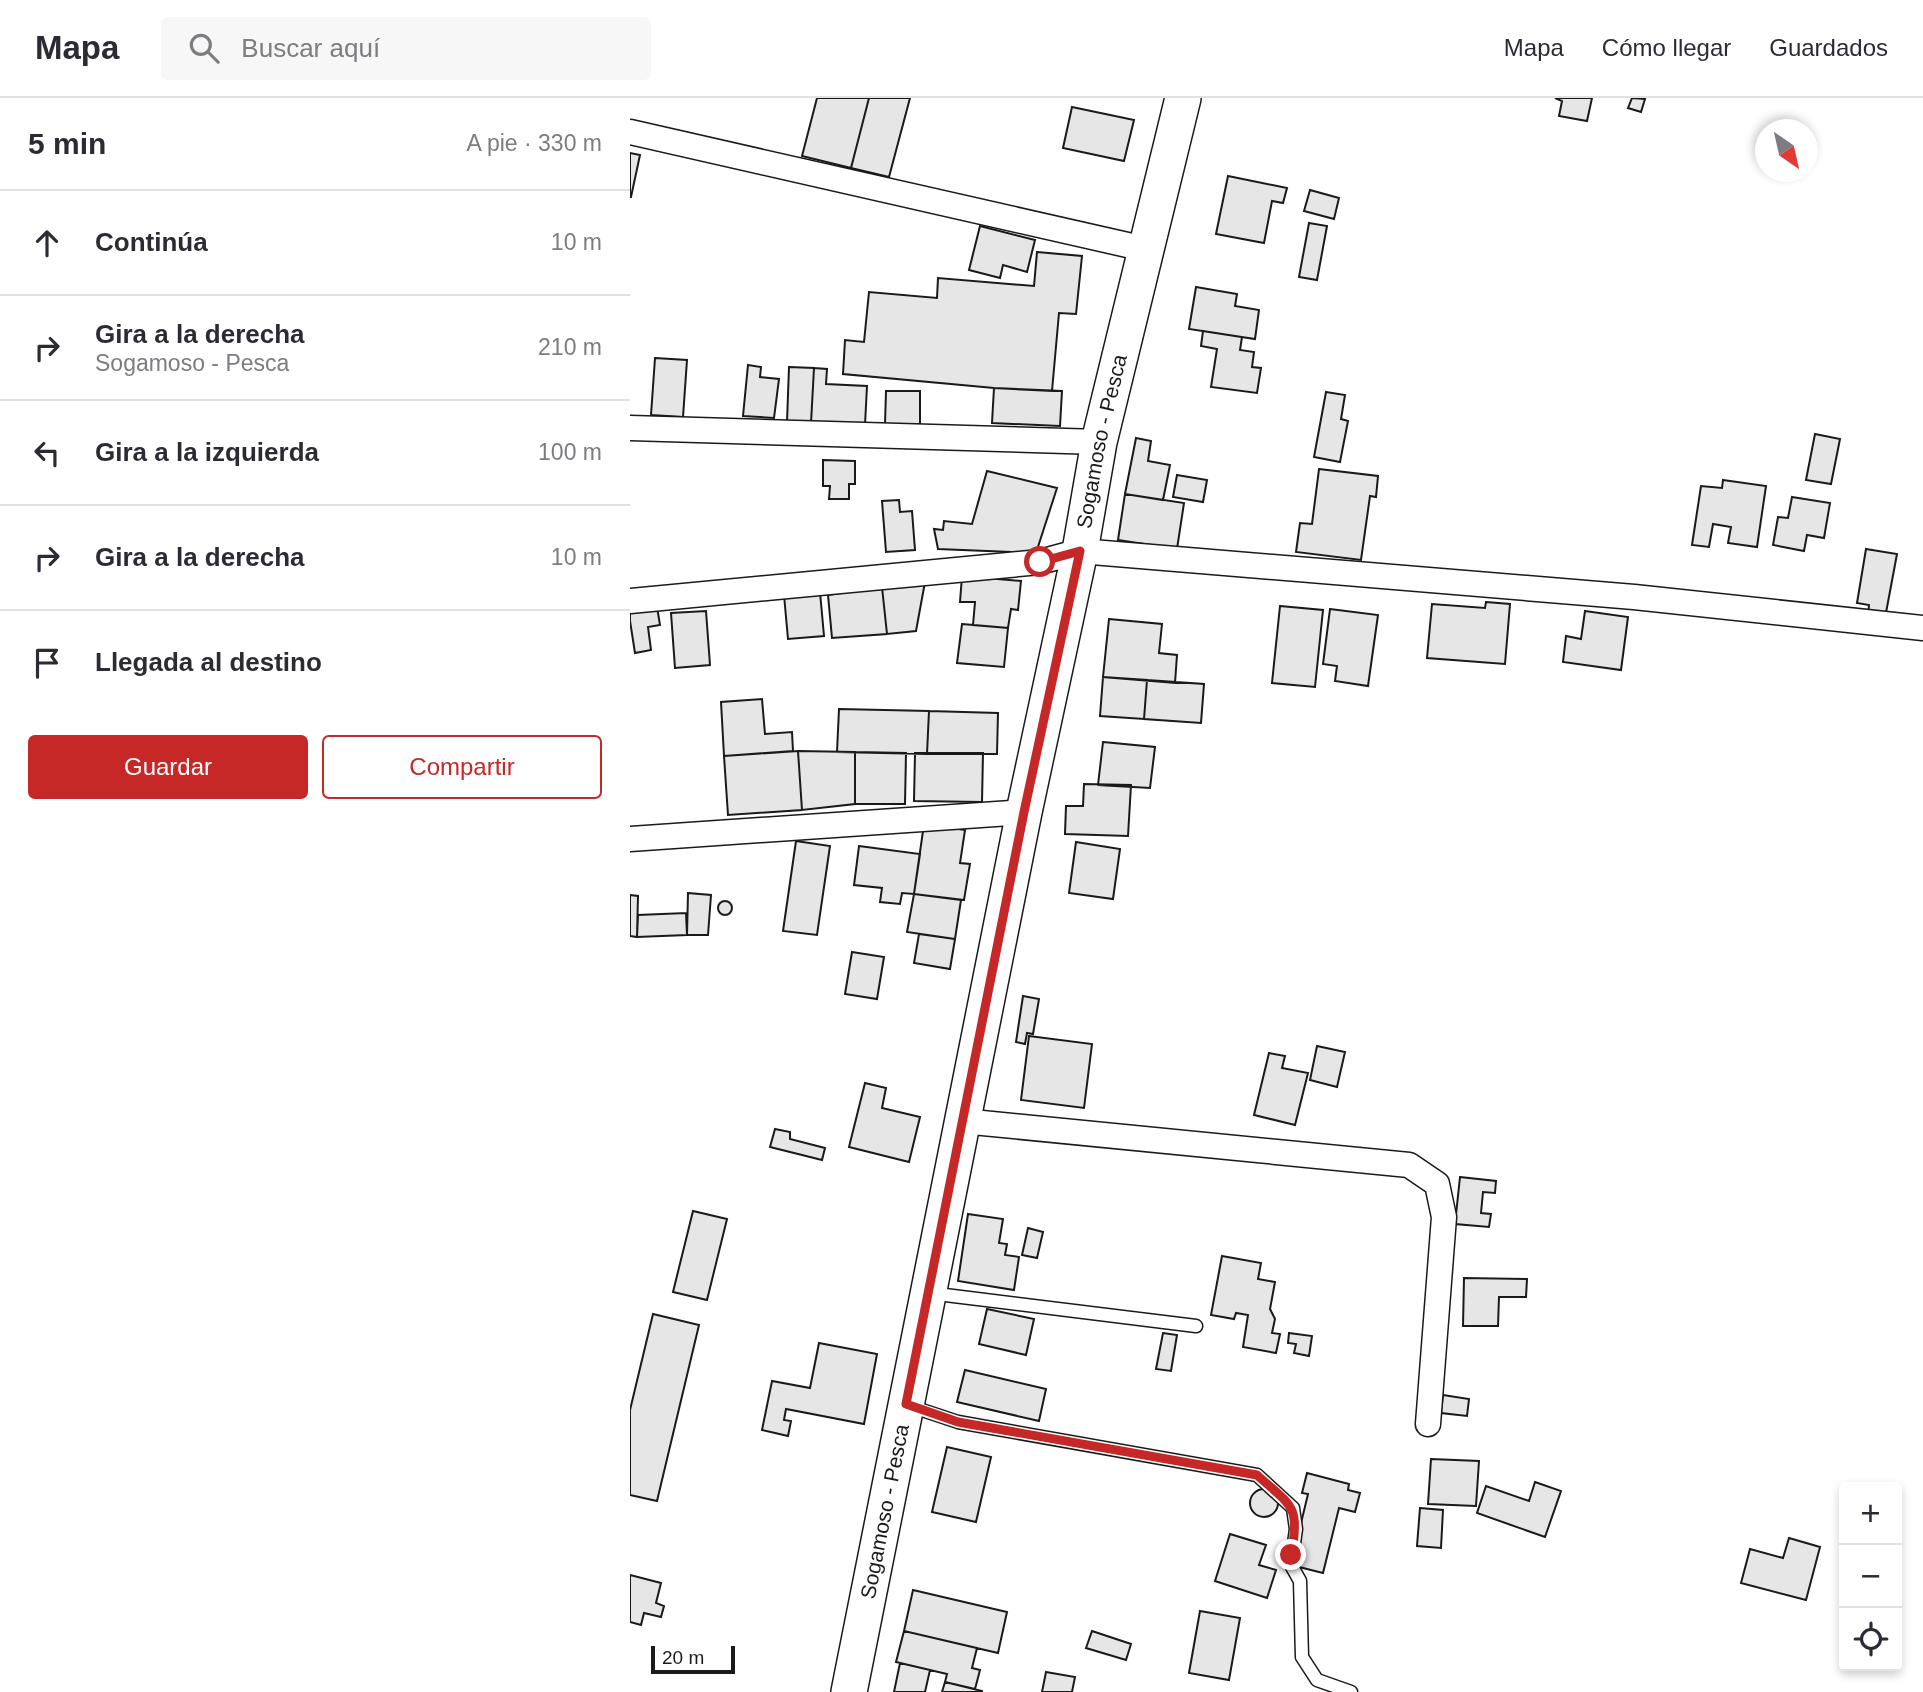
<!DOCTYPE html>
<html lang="es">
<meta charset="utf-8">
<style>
body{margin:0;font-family:Arial,sans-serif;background:#f7f7f7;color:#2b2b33}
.controls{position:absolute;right:21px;bottom:21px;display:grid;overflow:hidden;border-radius:7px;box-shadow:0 4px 10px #0003}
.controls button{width:63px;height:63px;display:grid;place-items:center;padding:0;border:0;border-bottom:2px solid #e1e1e2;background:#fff;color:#2b2b33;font:35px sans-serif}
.compass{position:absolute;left:1125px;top:21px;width:63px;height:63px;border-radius:50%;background:#fff;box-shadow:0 4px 10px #0003;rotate:146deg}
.scale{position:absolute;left:21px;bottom:18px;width:84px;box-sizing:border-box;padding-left:7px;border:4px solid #1a1a1a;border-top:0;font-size:19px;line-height:24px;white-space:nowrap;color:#1a1a1a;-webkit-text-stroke:5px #fff;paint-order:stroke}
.stop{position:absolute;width:21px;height:21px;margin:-16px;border:5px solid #c62828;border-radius:50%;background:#fff}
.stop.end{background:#c62828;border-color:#fff;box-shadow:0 2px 7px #0008}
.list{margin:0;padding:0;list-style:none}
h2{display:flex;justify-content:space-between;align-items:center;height:91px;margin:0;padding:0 28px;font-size:30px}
h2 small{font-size:23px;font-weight:400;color:#7c7c81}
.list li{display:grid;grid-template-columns:46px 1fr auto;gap:21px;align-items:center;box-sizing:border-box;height:105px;padding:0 28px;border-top:2px solid #e1e1e2}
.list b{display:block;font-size:26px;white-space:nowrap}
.list p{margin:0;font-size:23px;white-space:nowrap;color:#7c7c81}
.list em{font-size:23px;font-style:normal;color:#7c7c81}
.actions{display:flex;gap:14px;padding:21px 28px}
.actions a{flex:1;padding:16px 0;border:2px solid #c62828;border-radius:7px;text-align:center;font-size:24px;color:#c62828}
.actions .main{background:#c62828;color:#fff}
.icon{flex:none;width:38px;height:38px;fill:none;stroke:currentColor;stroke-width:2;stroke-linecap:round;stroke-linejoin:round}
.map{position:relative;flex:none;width:1293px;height:1594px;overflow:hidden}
header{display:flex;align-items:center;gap:42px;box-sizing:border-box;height:98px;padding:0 35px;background:#fff;border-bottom:2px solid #e1e1e2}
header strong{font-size:33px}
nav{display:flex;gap:38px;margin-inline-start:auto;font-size:24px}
.search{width:490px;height:63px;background:#f7f7f7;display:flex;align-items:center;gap:18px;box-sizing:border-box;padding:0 24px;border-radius:7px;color:#7c7c81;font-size:26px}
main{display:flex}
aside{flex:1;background:#fff}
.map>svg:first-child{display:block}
</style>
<header>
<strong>Mapa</strong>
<div class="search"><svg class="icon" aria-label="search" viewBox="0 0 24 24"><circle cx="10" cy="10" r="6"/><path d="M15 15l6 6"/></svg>Buscar aquí</div>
<nav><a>Mapa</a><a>Cómo llegar</a><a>Guardados</a></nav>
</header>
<main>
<aside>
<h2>5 min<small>A pie · 330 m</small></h2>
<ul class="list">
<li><svg class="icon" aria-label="ahead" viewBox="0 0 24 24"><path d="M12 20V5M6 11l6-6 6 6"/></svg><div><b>Continúa</b></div><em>10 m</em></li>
<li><svg class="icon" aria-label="right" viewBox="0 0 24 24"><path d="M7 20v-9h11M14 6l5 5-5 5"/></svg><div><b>Gira a la derecha</b><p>Sogamoso - Pesca</p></div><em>210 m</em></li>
<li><svg class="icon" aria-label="left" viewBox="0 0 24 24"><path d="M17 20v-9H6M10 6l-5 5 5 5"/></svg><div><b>Gira a la izquierda</b></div><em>100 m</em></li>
<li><svg class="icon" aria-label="right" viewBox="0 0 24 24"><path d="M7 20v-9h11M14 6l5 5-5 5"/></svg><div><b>Gira a la derecha</b></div><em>10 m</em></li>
<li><svg class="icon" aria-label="arrive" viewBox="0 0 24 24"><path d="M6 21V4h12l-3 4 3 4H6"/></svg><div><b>Llegada al destino</b></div></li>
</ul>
<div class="actions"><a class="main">Guardar</a><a>Compartir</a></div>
</aside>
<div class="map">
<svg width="1293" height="1594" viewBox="0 0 1293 1594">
<rect width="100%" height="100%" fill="#fff"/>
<path fill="#e6e6e6" stroke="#1a1a1a" stroke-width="2" d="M187,0H239L221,70L172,58Z
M239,0H280L259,79L221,70Z
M925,0H962L957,23L929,18L932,3Z
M1002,0L1015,1L1011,14L998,10Z
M442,9L504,22L494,63L433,50Z
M0,55L10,57L1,99H0Z
M598,78L657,90L653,105L642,103L634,145L586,136Z
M680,92L709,100L704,121L674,113Z
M679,125L697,128L687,182L669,179Z
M350,128L405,142L397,174L373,167L370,180L339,172Z
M407,154L452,158L446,216L429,215L422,293L364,290L213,276L215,242L234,244L239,194L307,200L308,180L404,188Z
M566,189L607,196L605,208L629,212L625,241L559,231Z
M573,233L612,239L610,252L624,254L622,269L631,270L627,295L581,289L587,251L571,248Z
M25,260L57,262L53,319L21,317Z
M118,267L131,269L130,279L149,281L144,320L113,318Z
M159,269L184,270L181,325L157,324Z
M184,270L197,271L196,286L237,288L235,327L181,325Z
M364,290L432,293L430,328L362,325Z
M256,293H290V326H255Z
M696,294L715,297L711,321L718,323L710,364L684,359Z
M1185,336L1210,341L1201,386L1176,382Z
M506,340L521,343L518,363L540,367L533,402L495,396Z
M193,362L225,363V386H219V401H199L200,388H193Z
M689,371L748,378L746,399L740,398L731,462L666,454L670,425L682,426Z
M357,373L427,390L406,455L308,451L304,431L313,432L314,423L342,426Z
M547,377L577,382L573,404L543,399Z
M1093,382L1136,388L1127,449L1098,445L1101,429L1083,426L1079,449L1062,447L1071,388L1092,390Z
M495,396L554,405L547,451L488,442Z
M1162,399L1200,405L1194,440L1177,437L1174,453L1143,447L1148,419L1158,420Z
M269,402L270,414L282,413L285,452L256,454L252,403Z
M1236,451L1267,456L1255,520L1238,517L1239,507L1227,505Z
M332,478L391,483L388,512L381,511L378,530L343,527L345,504H330Z
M295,484L286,533L257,536L252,489Z
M252,489L257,536L202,540L198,497Z
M190,494L194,538L158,541L154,497Z
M26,503L30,527L18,529L21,552L5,555L0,523V508Z
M856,504L880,506L875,566L797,560L802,506L855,510Z
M650,508L693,512L685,589L642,585Z
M700,511L748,517L738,588L705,583L707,568L693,566Z
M76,513L80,567L45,570L41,515Z
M955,513L998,519L991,572L933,564L936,538L951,541Z
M479,521L532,526L529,555L547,557L545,585L473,579Z
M332,526L378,530L374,569L327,565Z
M473,579L517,582L514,621L470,618Z
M517,582L574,586L571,625L514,621Z
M132,601L135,636L162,634L163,653L94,658L91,604Z
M209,611L299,613L297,656L207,654Z
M299,613L368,615L367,656H297Z
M473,644L525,649L520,690L468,687Z
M168,653L225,654V706L172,712Z
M168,653L172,712L98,717L94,658Z
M225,654L276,655L275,706H225Z
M285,655H353L352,704L284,703Z
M454,686L501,687L498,738L435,736L436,708H453Z
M294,726L335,732L330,765L340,766L334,802L284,796Z
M166,743L200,748L187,837L153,833Z
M446,744L490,751L483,801L439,795Z
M229,748L290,756L284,796L272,795L270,806L250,804L252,790L224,787Z
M58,795L81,797L78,837H57Z
M284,796L331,802L325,841L277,834Z
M0,797L8,798L7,839L0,838Z
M88 810a7 7 0 1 1 14 0a7 7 0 1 1-14 0Z
M56,815L57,837L7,839L8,817Z
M289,836L325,841L320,871L284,865Z
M222,854L254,859L247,901L215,896Z
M393,898L409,901L403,936L397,935L395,946L386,944Z
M399,938L462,946L454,1010L391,1002Z
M687,948L715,954L707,989L680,982Z
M639,955L655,958L652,970L678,975L665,1027L624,1017Z
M235,985L256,990L252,1010L290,1019L279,1064L219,1049Z
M145,1031L160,1034V1041L195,1050L192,1062L140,1049Z
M830,1079L866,1083L865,1095L853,1094L851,1115L861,1116L859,1129L825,1126Z
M63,1113L97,1121L77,1202L43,1194Z
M338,1116L373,1121L369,1145L377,1146L375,1157L389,1159L384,1192L328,1183Z
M398,1130L413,1134L407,1160L392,1157Z
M592,1158L631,1165L628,1181L645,1184L640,1211L645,1221L642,1235L650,1236L646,1255L613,1249L618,1217L606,1215L604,1221L581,1217Z
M834,1180L897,1181L896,1199H869L868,1228H833Z
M357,1211L404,1221L396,1257L349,1246Z
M23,1216L69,1227L27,1403L0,1397V1312Z
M533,1235L547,1237L541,1273L526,1271Z
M659,1235L682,1238L679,1258L664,1255L666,1246L658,1245Z
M189,1245L247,1256L234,1326L156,1311L154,1322L161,1323L158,1338L132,1332L142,1283L180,1290Z
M335,1272L416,1291L409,1323L327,1304Z
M813,1297L839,1301L837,1318L811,1315Z
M317,1349L361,1359L346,1424L302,1414Z
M801,1361L849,1363L846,1408L798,1406Z
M677,1375L719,1386L718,1392L730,1395L725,1414L709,1410L693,1475L661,1467L678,1396L672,1395Z
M905,1384L931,1393L915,1439L847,1415L856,1388L899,1403Z
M620 1405a14 14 0 1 1 28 0a14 14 0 1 1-28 0Z
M790,1410L813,1412L811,1450L787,1448Z
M600,1436L636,1447L629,1467L646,1472L637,1500L585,1483Z
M1159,1440L1190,1449L1176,1502L1111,1485L1120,1451L1153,1460Z
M0,1477L31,1485L26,1505L34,1508L31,1519L14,1515L11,1527L0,1524Z
M283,1492L377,1514L368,1555L274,1533Z
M570,1513L610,1520L599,1582L559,1575Z
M274,1533L347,1550L342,1570L350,1572L345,1591L315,1584L317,1576L266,1564Z
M462,1533L501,1546L496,1562L456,1550Z
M270,1565L300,1572L295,1594H264Z
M416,1574L445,1579L442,1594H412Z
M315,1584L352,1593V1594H312Z"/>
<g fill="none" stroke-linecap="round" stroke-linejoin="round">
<defs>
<path id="lane" d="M299,1195L566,1228
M280,1308L328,1324L627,1377L663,1410L666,1431L661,1467L670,1483L672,1559L687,1582L721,1594"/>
<path id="street" d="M0,34L515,151
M0,330L469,344
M0,503L410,464L450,453L1004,499L1293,530
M0,741L394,714
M332,1023L779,1067L807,1086L814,1119L798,1326"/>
<g id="secondary">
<path id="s1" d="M219,1594L394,714L450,453L469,344L553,0"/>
</g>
</defs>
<use href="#lane" stroke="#1a1a1a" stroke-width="15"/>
<use href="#street" stroke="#1a1a1a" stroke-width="27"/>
<use href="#secondary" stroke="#1a1a1a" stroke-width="38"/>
<use href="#lane" stroke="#fff" stroke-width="12"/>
<use href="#street" stroke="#fff" stroke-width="24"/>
<use href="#secondary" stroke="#fff" stroke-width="35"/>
</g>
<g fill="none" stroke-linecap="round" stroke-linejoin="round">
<path stroke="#c62828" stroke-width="9" d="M410,464L450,453L394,714L276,1306L328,1324L627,1377C661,1408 671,1407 661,1457"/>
</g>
<g text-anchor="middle" stroke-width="5" stroke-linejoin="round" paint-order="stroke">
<g font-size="21" fill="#1a1a1a" stroke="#fff">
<text dy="7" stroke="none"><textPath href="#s1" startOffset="1276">Sogamoso - Pesca</textPath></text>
<text dy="7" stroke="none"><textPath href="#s1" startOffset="184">Sogamoso - Pesca</textPath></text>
</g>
</g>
</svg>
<div class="controls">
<button>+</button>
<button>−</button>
<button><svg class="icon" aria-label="locate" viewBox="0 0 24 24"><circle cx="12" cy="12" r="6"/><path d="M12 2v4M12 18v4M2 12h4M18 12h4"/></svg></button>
</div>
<svg class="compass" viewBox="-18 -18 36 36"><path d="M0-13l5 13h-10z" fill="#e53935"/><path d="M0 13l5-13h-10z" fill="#7c7c81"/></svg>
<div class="scale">20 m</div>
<div class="stop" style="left:410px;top:464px"></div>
<div class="stop end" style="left:661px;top:1457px"></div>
</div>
</main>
